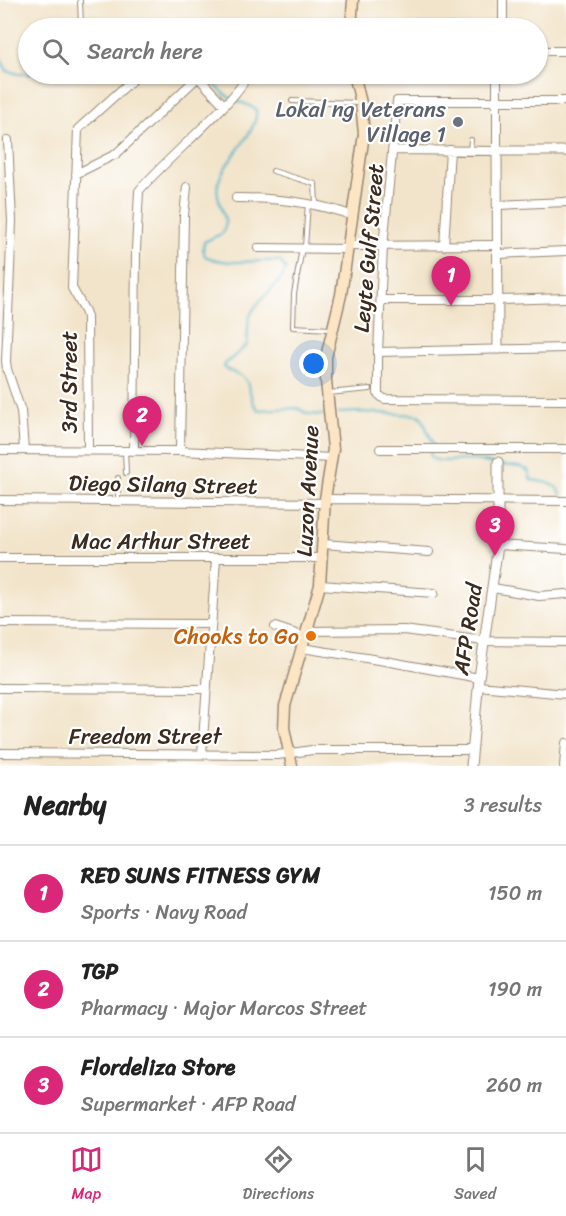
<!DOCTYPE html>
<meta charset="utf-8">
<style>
body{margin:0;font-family:Sriracha,sans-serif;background:#f2f2f2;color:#222}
.you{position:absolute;left:314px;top:364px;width:21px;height:21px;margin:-15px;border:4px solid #fff;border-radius:50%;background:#1a73e8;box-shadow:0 0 0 9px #1a73e833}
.badge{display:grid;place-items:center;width:39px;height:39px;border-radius:50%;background:#db2777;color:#fff;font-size:20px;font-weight:700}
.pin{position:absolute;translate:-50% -50px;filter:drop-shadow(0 2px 3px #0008)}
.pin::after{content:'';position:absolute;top:32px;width:21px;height:18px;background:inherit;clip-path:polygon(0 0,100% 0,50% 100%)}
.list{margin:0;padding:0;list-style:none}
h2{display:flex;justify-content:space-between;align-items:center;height:78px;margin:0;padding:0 24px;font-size:26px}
h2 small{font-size:20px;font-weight:400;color:#767676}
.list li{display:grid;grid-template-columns:39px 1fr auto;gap:18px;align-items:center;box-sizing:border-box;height:96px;padding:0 24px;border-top:2px solid #e0e0e0}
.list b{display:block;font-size:22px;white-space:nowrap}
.list p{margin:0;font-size:20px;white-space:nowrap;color:#767676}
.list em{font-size:20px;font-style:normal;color:#767676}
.icon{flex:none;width:33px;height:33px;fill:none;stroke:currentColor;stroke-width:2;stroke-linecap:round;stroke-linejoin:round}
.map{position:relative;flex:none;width:566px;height:766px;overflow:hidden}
.search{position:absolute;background:#fff;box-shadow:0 2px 4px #0004;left:18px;right:18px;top:18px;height:66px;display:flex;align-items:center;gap:15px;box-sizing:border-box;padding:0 21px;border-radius:33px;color:#767676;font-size:22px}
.sheet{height:366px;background:#fff}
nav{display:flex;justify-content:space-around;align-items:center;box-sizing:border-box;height:84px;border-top:2px solid #e0e0e0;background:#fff;font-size:16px;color:#767676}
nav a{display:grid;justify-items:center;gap:3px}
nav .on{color:#db2777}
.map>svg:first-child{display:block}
</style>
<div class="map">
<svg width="566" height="766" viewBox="0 0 566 766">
<rect width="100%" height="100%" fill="#fff"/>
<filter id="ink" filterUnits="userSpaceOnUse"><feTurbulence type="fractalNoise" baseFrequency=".0167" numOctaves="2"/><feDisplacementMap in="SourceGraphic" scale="12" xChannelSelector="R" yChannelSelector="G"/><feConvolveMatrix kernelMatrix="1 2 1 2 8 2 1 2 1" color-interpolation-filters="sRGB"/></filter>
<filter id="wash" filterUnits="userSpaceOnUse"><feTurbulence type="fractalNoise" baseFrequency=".008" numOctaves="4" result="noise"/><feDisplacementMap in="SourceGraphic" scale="24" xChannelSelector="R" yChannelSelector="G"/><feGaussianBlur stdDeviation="1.35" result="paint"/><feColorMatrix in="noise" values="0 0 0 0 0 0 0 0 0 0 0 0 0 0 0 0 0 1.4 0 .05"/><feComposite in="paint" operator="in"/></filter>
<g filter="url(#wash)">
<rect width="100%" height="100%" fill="#f2e4ca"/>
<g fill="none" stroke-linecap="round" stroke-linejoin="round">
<path stroke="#49b1c7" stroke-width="2" d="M135,28L163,25L216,28
M0,57L7,71L19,74H31
M209,74L208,77C215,84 224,96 234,100C242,103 248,104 256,110C259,133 224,159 218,184C214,202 231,216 223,233L204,242L203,249L205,256C228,267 255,259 280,261L286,269C279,288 257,298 250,316C247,325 248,336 247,345L225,364L224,367C231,374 241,373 245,379C252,389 249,402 259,410L297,408L308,414L324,415
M338,413L360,412L419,415L422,418L434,446
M431,451L430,455L433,459L441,461L474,460L494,464
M500,465L520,467L528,470L531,480C542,482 556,482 561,494"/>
</g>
</g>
<g filter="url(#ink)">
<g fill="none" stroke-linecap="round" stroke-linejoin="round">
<defs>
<path id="service" d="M80,0L81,26
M292,101L360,103
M470,150L471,140
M273,171L315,184L316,204
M305,247L308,203
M302,248L294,294L293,327L330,329
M328,393L370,389
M125,450L126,473
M118,478V501"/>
<path id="minor" d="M503,0V22
M538,51H566
M197,76L224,105
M566,101H397L383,247L378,352V394L384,399L566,400
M8,140L12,221L6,361L7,369L21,411L24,450
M394,150L497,151V74
M76,174L116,154L198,77
M236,198C276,198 315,202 353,216
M498,205L566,202
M347,246L498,245
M444,246L450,150
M258,248L347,249
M498,254L566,251
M382,300H498L566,298
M378,352L566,348
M380,449H566
M0,450L180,451L332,458
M88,450L87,317L85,311L72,288L78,129L139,74
M134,450L136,250L139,191C157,167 245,94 247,74
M180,451L184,215L187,187
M325,499L566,501
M0,500L325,503
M323,544L429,552
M498,545L566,549
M0,558H323
M320,585L434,593
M493,588L539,596L566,594
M0,623L211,624
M275,627L305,637
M307,631L404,630L484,641L566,642
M302,648L385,661L479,678
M478,686L566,694
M0,688L207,689
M0,753L278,755L312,750H471
M202,754L216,559
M564,766L566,743"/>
<path id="tertiary" d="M498,349L497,151H566
M471,766L479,678L498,545V462"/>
<path id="secondary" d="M351,28L353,0
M292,766L284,728L285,706L320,585L325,499L333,449L326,381V357L341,295L364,134L361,103L354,74"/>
</defs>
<use href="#service" stroke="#968774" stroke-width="6"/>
<use href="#minor" stroke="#968774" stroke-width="10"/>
<use href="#tertiary" stroke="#968774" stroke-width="11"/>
<use href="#secondary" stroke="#968774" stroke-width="13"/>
<use href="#service" stroke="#fff" stroke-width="4"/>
<use href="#minor" stroke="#fff" stroke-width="8"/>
<use href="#tertiary" stroke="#fff" stroke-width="9"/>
<use href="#secondary" stroke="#fce5c4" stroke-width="10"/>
</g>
</g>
<circle fill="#6b7280" stroke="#fff" stroke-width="2" cx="458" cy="122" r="6"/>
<circle fill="#e8710a" stroke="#fff" stroke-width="2" cx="311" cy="636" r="6"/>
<g text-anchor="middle" stroke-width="4.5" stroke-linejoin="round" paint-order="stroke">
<g font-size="22" fill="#5b616d" stroke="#fff" text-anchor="end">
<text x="446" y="117">Lokal ng Veterans<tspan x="446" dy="25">Village 1</tspan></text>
</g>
<g font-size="22" fill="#3b2a1e" stroke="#fff">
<text transform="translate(368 248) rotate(-85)" y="8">Leyte Gulf Street</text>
<text transform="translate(69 382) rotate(-90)" y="8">3rd Street</text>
<text transform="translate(163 484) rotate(1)" y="8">Diego Silang Street</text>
<text transform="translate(307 491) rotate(-87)" y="8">Luzon Avenue</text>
<text x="161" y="549">Mac Arthur Street</text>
<text transform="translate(467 629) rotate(-81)" y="8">AFP Road</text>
<text x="145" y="744">Freedom Street</text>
</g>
<g font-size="22" fill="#c56008" stroke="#fff" text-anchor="end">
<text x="299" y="644">Chooks to Go</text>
</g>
</g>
</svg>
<div class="you"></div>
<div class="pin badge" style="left:451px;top:306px">1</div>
<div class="pin badge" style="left:142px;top:446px">2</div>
<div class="pin badge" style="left:495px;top:556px">3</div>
<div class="search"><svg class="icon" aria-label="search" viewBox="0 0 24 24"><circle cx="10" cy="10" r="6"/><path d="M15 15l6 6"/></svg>Search here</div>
</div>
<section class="sheet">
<h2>Nearby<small>3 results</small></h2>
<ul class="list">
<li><span class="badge">1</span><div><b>RED SUNS FITNESS GYM</b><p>Sports · Navy Road</p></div><em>150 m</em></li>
<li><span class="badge">2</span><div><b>TGP</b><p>Pharmacy · Major Marcos Street</p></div><em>190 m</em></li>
<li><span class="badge">3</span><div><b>Flordeliza Store</b><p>Supermarket · AFP Road</p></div><em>260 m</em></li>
</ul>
</section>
<nav>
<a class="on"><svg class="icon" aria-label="map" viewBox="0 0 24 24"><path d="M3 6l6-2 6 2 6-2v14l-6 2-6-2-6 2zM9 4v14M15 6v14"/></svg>Map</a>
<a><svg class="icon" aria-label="directions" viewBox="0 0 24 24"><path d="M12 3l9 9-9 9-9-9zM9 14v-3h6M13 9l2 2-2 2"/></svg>Directions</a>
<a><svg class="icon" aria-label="saved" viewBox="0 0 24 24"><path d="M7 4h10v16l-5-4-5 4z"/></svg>Saved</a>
</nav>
